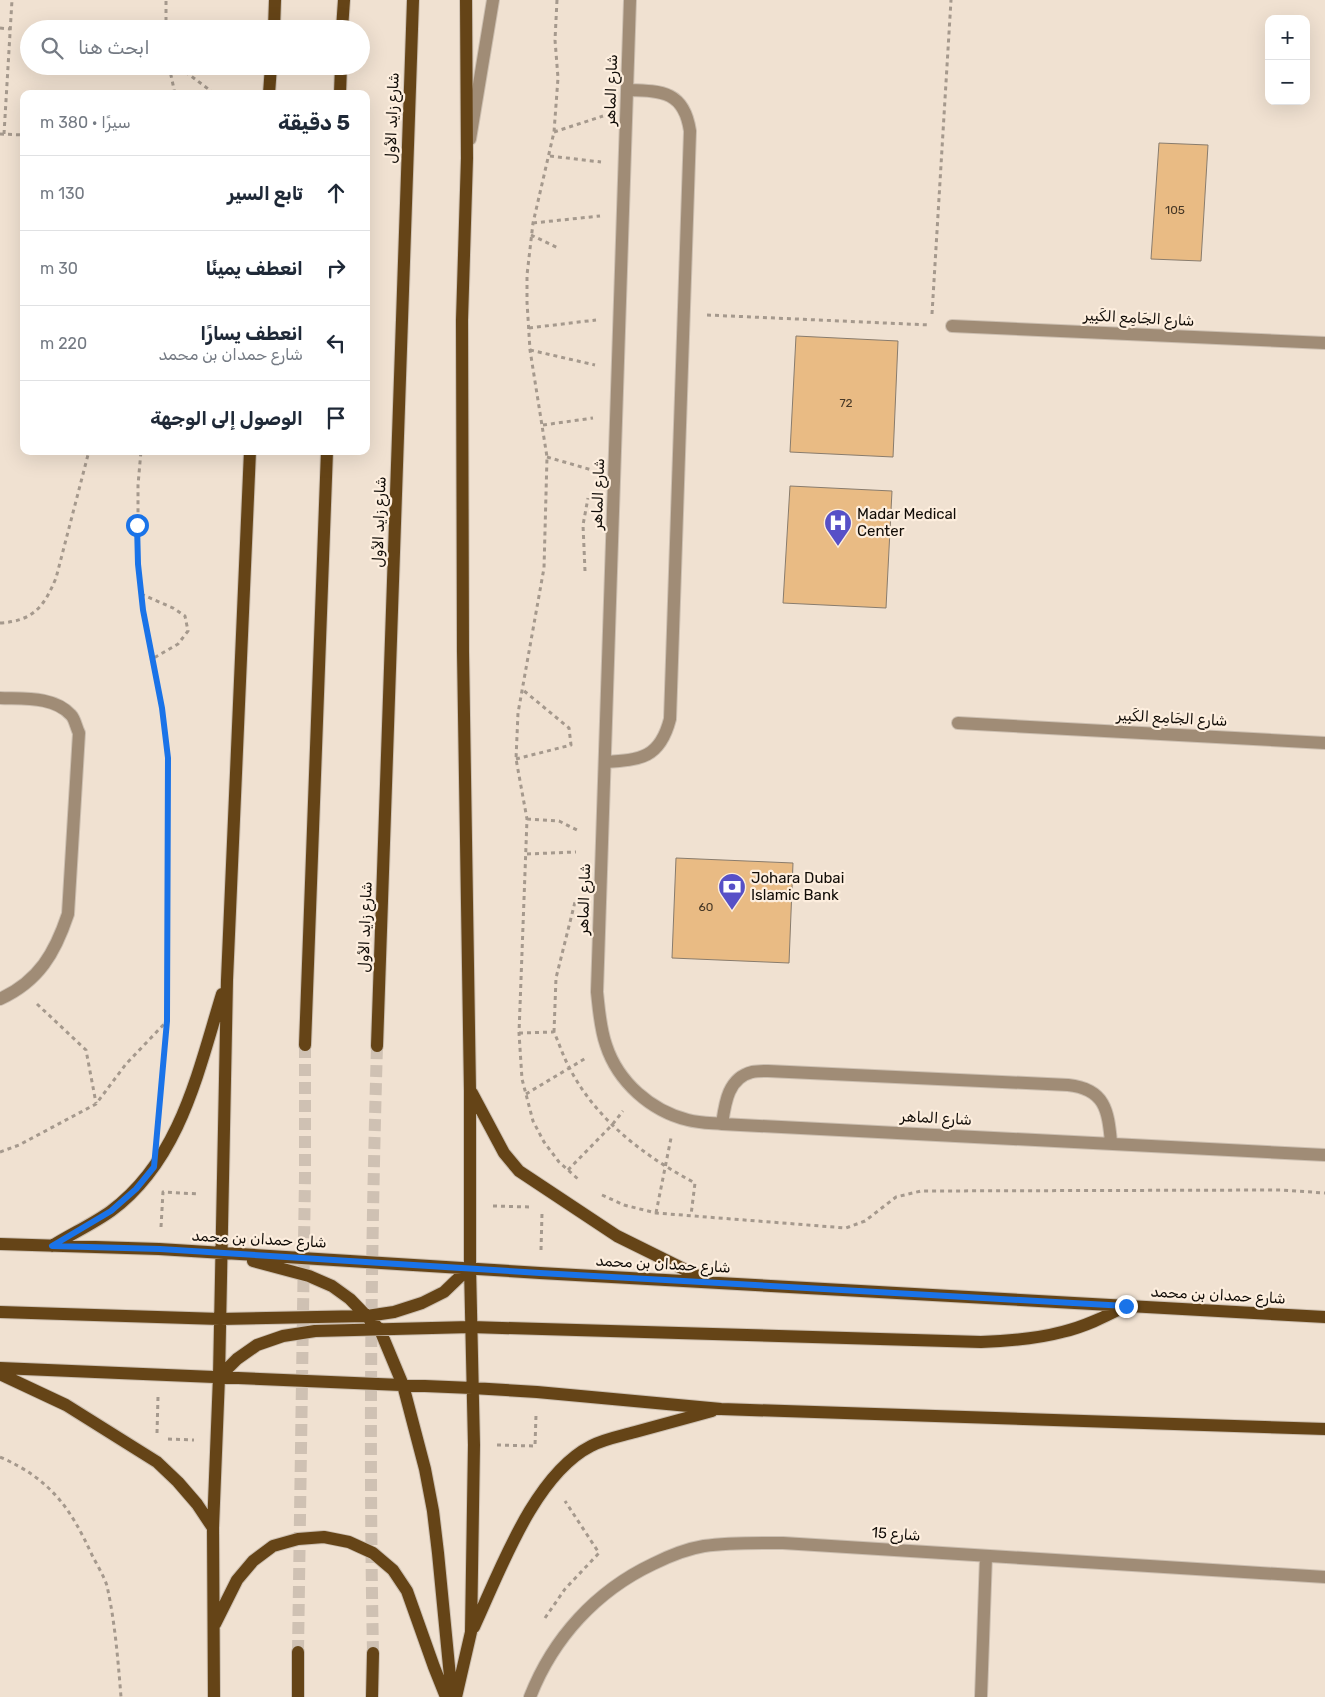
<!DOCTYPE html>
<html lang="ar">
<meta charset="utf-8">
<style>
body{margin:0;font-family:Rubik,Vazirmatn,sans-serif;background:#f2f2f3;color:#1f2937;direction:rtl}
.controls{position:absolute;right:15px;top:15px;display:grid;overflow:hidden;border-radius:10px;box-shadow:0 5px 20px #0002}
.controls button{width:45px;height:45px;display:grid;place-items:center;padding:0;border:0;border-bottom:1px solid #e0e1e3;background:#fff;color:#1f2937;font:25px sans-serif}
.stop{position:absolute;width:15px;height:15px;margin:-11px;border:4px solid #1a73e8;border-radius:50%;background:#fff}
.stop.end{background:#1a73e8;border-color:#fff;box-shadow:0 1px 5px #0008}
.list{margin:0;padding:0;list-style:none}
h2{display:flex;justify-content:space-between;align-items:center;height:65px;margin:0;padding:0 20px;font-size:21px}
h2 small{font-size:16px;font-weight:400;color:#747a83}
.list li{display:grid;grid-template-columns:32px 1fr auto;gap:15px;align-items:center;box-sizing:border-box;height:75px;padding:0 20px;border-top:1px solid #e0e1e3}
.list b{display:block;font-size:19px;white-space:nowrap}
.list p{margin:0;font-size:16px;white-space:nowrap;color:#747a83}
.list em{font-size:16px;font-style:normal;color:#747a83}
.icon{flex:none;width:28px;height:28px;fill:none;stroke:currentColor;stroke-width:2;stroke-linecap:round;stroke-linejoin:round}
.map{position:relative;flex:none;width:1325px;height:1697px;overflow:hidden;direction:ltr}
.search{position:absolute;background:#fff;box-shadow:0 5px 20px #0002;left:20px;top:20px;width:350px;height:55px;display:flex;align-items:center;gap:12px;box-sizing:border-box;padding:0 18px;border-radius:28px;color:#747a83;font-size:19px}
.panel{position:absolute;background:#fff;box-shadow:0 5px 20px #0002;left:20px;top:90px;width:350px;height:365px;border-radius:10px;direction:rtl}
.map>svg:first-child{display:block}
</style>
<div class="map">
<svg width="1325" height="1697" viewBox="0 0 1325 1697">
<rect width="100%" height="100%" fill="#f0e1d1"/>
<path fill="#e9bb84" stroke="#897c6d" d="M1159,143L1208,145L1201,261L1151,259Z
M796,336L898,341L893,457L790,452Z
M790,486L892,491L886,608L783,603Z
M676,858L793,863L789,963L672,958Z"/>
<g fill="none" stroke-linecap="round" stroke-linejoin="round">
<path stroke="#cfc1b3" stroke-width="12" stroke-dasharray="12 6" stroke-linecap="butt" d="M298,1652L305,1177V1045
M373,1653C369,1451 371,1248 377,1046"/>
<defs>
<path id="minor" d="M630,0L597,992C599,1010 600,1028 606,1045C618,1082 651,1111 688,1120C699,1123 711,1123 722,1124L1325,1155
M470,139L493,0
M952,326L1325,343
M0,698C23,699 54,696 71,715C75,719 76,727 79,733L68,914C55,953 39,981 0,999
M958,723L1325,743
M605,762C641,760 660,758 670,719L690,131C684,91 662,91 627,90
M722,1124C725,1103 728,1078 752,1072C757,1071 763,1071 768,1071L1068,1085C1105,1089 1108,1110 1111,1142
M530,1697C553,1638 596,1591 653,1564C669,1556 686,1549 704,1546C730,1542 757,1543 783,1543L1325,1577
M981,1697L986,1556"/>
<path id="major" d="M274,29L275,0
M342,29L344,0
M269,94L271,66
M340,94L341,66
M305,1045L327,451
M377,1046L413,0
M472,1093L504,1153L519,1171L617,1236L706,1280
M0,1244L159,1249L540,1273L1325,1317
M52,1246C71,1234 93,1224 111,1211C180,1160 198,1072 222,994
M253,1261L309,1276L332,1286L350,1299L380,1330L403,1385L425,1469L433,1511L438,1553L452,1697
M0,1312L220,1319L367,1316L394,1312L422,1303L444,1292L470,1267
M0,1368L472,1388L537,1392L721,1409L1325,1429
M0,1374L66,1405L157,1462L178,1482L197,1504L213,1528
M219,1377L237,1359L257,1345L283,1336L315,1331L471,1327L981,1342C1008,1341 1036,1339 1062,1332C1084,1327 1104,1317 1124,1307
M215,1624L237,1580L253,1561L273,1546L298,1539L324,1537L349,1542L373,1553L393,1570L407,1591L434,1667L446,1697
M474,1627C500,1571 534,1475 591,1446C604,1439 621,1436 635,1432C660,1425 686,1418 712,1411
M214,1697L213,1528L219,1377L227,980L250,451
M298,1697V1652
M372,1697L373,1653
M456,1697L471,1632L474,1445L470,1267V1091L463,652L462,320L467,158L466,0"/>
</defs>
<use href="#minor" stroke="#ccbfb1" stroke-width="14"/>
<use href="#major" stroke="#ccbfb1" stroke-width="14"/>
<path stroke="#a5998d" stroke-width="3" stroke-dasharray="4 4" stroke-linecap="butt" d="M557,0L555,40L558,78L554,132L533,223L527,275V302L530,350L547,457L544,568L518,713L516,759L527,819L519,1033L522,1079L533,1121L544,1142L559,1162L578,1179
M0,28L10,29
M166,29V0
M169,66L175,94
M171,73L180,69L183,70L215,94
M554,132L603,116
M0,134L24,135
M4,134L12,0
M550,156L601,162
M533,223L600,216
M531,235L558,248
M932,314L951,0
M707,315L930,325
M529,328L596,320
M530,350L595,365
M543,425L593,418
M547,457L592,470
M585,571L583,525L588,498
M141,594L173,608L185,616L188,631L178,644L152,659
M0,623C33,621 44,607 56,578L89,451
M516,759L571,745L569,728L523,690
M527,819L559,821L577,830
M527,854L576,852
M37,1004L86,1050L96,1103
M554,1032L556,978L575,902
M519,1033L554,1032C559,1043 563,1056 569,1067C596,1120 644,1156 695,1183L691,1215
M526,1094L586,1058
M160,1102L167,1021
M0,1152L19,1145L96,1104L126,1064L167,1021L168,758L162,708L143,610L138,564V485L141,451
M568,1170L612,1125L623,1111
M602,1195L624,1205L656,1213L846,1228L865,1221L896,1197L921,1191L1281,1190L1325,1193
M493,1206L530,1207
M656,1213L671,1138
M161,1227L163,1192L199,1194
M541,1250L542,1213
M157,1433L158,1397
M168,1439L194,1440
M497,1445L535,1446L536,1415
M0,1457C50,1479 70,1507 92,1555C97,1565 104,1576 107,1586C115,1622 118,1660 121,1697
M545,1618L565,1589L599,1553L565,1501"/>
<use href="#minor" stroke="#a08c76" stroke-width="12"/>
<use href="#major" stroke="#654417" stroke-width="12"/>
</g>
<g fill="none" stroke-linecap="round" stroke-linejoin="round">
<path stroke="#1a73e8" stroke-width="6" d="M137,525L138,564L143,610L162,708L168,758L167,1021L154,1167L136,1189L111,1211L52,1246L160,1249L540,1273L1126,1306"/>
</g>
<defs>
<symbol id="hospital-pin" viewBox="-11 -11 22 30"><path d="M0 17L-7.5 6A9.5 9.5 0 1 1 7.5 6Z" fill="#5750c7" stroke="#fdeede"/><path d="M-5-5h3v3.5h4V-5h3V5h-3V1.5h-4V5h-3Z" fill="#fff"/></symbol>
<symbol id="bank-pin" viewBox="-11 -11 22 30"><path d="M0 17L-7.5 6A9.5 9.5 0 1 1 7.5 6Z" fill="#5750c7" stroke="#fdeede"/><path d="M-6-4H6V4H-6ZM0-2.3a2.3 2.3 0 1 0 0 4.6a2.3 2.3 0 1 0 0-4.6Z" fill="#fff"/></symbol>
</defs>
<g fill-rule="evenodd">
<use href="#hospital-pin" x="822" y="507" width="32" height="43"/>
<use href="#bank-pin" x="716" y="871" width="32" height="43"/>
</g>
<g text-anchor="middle" stroke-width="4.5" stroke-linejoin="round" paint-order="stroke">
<g font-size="12" fill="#473826">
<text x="1175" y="214">105</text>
<text x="846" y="407">72</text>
<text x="706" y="911">60</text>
</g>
<g font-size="15" fill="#110c07" stroke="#fdeede">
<text transform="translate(611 90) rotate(-88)" y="5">شارع الماهر</text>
<text transform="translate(392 118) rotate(-88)" y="5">شارع زايد الأول</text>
<text transform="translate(1139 318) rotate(3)" y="5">شارع الجَامِع الكَبِير</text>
<text transform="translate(598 494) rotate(-88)" y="5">شارع الماهر</text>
<text transform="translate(379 522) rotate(-88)" y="5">شارع زايد الأول</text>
<text transform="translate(1172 718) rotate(3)" y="5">شارع الجَامِع الكَبِير</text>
<text transform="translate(584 899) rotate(-88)" y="5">شارع الماهر</text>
<text transform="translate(365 927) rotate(-88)" y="5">شارع زايد الأول</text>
<text transform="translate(936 1118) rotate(3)" y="5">شارع الماهر</text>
<text transform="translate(259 1239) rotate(3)" y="5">شارع حمدان بن محمد</text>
<text transform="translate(663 1264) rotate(3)" y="5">شارع حمدان بن محمد</text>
<text transform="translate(1218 1295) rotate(3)" y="5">شارع حمدان بن محمد</text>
<text transform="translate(896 1534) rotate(4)" y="5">شارع 15</text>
</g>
<g font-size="15" fill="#110c07" stroke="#fdeede" text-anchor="start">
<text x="857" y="519">Madar Medical<tspan x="857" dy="17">Center</tspan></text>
<text x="751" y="883">Johara Dubai<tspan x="751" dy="17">Islamic Bank</tspan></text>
</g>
</g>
</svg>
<div class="controls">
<button>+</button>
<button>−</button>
</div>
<div class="stop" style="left:137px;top:525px"></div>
<div class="stop end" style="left:1126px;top:1306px"></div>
<div class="search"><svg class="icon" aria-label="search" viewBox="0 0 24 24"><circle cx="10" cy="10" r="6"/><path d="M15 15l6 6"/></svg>ابحث هنا</div>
<section class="panel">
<h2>5 دقيقة<small>سيرًا · 380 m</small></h2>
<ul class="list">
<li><svg class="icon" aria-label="ahead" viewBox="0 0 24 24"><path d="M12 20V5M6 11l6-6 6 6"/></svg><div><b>تابع السير</b></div><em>130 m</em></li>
<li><svg class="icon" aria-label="right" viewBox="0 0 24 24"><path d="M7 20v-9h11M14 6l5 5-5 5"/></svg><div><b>انعطف يمينًا</b></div><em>30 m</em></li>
<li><svg class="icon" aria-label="left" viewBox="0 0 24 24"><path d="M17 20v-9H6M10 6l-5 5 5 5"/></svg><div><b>انعطف يسارًا</b><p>شارع حمدان بن محمد</p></div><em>220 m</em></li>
<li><svg class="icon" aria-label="arrive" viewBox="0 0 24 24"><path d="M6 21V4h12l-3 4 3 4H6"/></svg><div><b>الوصول إلى الوجهة</b></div></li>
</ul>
</section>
</div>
